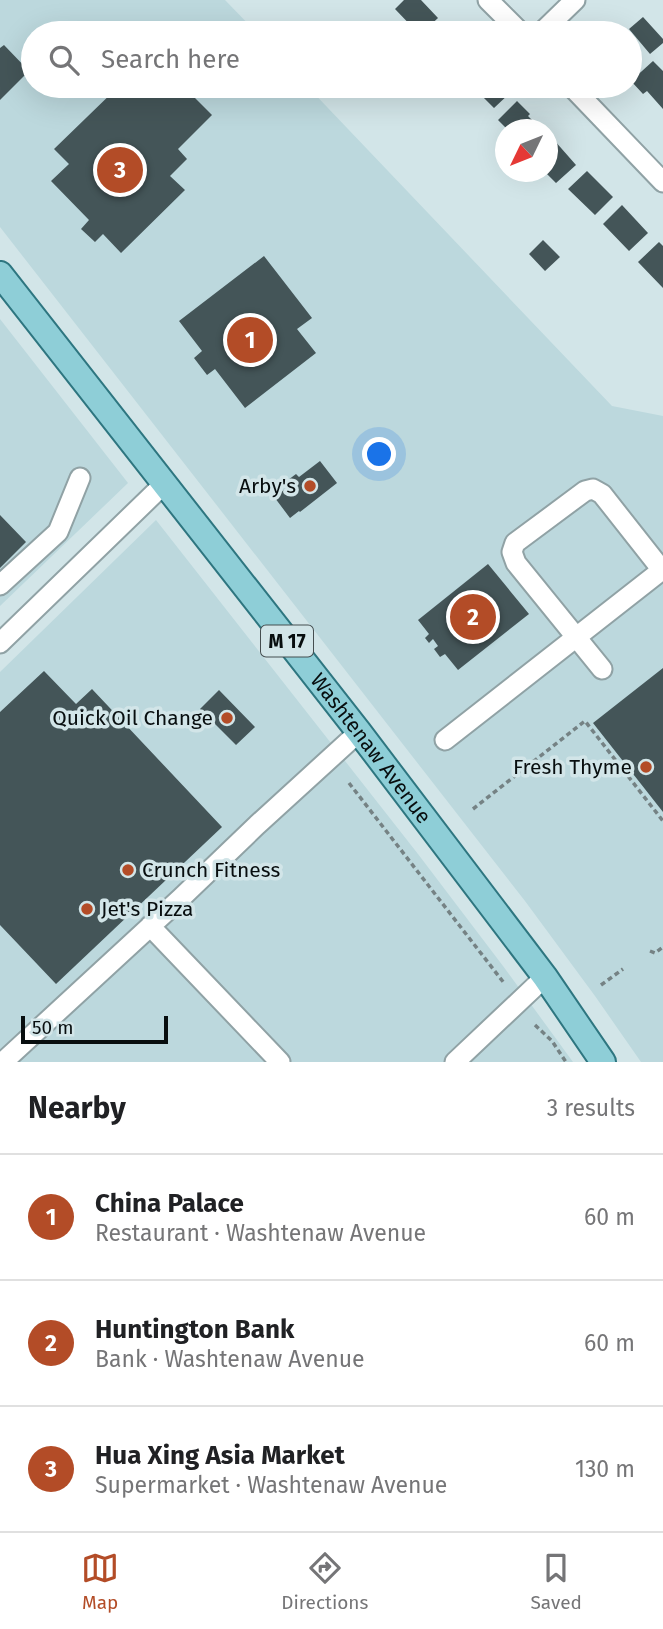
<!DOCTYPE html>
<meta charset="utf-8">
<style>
body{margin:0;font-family:"Fira Sans",sans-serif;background:#f2f2f2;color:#202124}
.compass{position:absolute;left:495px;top:119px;width:63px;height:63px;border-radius:50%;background:#fff;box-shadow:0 7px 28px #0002;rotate:227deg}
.scale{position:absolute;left:21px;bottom:18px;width:147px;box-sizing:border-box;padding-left:7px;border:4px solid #080e0f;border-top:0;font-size:19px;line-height:24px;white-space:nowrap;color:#080e0f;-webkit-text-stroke:5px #d2e5e8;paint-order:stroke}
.you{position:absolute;left:380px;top:455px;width:24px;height:24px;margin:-18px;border:5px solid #fff;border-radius:50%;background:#1a73e8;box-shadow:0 0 0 10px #1a73e833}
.badge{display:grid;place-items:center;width:46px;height:46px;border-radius:50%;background:#b34c27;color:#fff;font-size:23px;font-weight:700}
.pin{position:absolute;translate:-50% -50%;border:4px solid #fff;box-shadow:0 2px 7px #0006}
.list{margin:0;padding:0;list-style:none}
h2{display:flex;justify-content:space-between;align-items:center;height:91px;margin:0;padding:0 28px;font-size:30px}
h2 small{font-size:23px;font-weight:400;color:#757577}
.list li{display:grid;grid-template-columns:46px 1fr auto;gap:21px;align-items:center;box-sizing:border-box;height:126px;padding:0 28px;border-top:2px solid #e0e0e0}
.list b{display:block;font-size:26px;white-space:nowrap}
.list p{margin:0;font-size:23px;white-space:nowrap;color:#757577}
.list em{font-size:23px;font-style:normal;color:#757577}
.icon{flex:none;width:38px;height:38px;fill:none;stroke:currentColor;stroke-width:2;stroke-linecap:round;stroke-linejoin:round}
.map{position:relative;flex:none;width:663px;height:1062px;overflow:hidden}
.search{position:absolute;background:#fff;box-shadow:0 7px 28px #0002;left:21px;right:21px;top:21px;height:77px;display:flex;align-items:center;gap:18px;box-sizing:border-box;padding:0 24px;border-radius:38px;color:#757577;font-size:26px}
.sheet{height:469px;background:#fff}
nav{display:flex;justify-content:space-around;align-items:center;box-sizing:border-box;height:98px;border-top:2px solid #e0e0e0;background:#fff;font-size:19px;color:#757577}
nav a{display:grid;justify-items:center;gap:4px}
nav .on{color:#b34c27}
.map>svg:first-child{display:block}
</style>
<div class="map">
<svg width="663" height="1062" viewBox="0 0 663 1062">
<rect width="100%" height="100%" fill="#d2e5e8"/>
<path fill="#bcd8dd" d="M0,0H225L257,33H33V86H307L612,406L663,416V1062H641L595,996L525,901L0,227Z
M0,319L128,483L0,606Z
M156,520L418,854L503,966L573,1062H0V672Z"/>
<path fill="#445558" d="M404,0H421L438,18L422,33H418L395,9Z
M643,17L663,39V43L650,54L629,29Z
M449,25L457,33H441Z
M4,45L29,71L0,100V48Z
M653,61L663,71V109L647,91L643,94L631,81Z
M119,86H147L153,92L159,86H183L212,115L178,149L187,159L170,176L185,190L121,253L103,234L95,242L81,229L89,220L51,181L69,164L54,149Z
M466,86H507L512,91L494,108L480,94L477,97Z
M517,101L530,114L528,116L542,130H508L498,120Z
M554,140L576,165L556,183L545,172H548V145Z
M587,171L613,197L595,215L568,189Z
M622,205L648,233L629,251L603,224Z
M543,240L560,257L545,271L529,254Z
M659,242L663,246V288L638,262Z
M264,256L312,318L297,329L316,353L245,408L215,369L207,375L194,358L202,351L179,321Z
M320,461L337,483L300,512L299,511L290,518L275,498L291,483L288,480L296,474L299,477Z
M0,515L26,542L0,568Z
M488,564L529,614L458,670L445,654L440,657L434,649L438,646L433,639L429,643L425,638L429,634L418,620Z
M663,668V812L593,723Z
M44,671L76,704L92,689L222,827L56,984L0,925V712Z
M219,690L255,727L236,745L200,709Z"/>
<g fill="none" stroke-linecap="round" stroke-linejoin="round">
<defs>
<path id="minor" d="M488,0L521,33
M541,33L575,0
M571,86L663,182
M0,585L58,532L80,478
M0,643L164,484
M445,740L662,570L602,494L593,489L585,491L515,543L512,552L516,563L602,669
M150,926L280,1062
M3,1062L181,898L257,825L359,732
M455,1062L545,977"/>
<g id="major">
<path id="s1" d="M0,274L359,732L545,977L603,1062"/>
</g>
</defs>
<use href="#minor" stroke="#90a2a5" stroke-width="23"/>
<use href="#major" stroke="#2e7680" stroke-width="28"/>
<path stroke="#758284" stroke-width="3.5" stroke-dasharray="5 3.5" stroke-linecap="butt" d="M349,783L504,983
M473,809L585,721L663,821
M650,951L655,953L663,947
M601,985L623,969
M535,1025L552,1041L566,1062"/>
<use href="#minor" stroke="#fff" stroke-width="19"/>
<use href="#major" stroke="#8eced7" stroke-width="24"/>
</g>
<g fill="#b34c27" stroke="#d2e5e8" stroke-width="2.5">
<circle cx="310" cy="486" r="7"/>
<circle cx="227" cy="718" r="7"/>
<circle cx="646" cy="767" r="7"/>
<circle cx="128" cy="870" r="7"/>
<circle cx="87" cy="909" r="7"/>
</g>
<g text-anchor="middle" stroke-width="7" stroke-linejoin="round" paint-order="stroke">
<rect fill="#d2e5e8" stroke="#454e50" stroke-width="2" x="261" y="625.5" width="52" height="31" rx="5"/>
<g font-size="19" font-weight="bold" fill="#080e0f">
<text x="287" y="648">M 17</text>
</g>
<g font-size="21" fill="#080e0f" stroke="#d2e5e8" text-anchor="end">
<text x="296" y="493">Arby's</text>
<text x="213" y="725">Quick Oil Change</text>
<text x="632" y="774">Fresh Thyme</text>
<text x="142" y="877" text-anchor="start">Crunch Fitness</text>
<text x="101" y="916" text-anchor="start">Jet's Pizza</text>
</g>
<g font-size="21" fill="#080e0f" stroke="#d2e5e8">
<text dy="7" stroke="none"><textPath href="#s1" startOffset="602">Washtenaw Avenue</textPath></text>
</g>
</g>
</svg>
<svg class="compass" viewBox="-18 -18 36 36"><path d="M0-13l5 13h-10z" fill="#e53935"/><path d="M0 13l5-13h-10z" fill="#757577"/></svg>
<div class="scale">50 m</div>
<div class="you"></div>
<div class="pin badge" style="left:250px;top:340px">1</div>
<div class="pin badge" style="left:473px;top:617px">2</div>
<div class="pin badge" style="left:120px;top:170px">3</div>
<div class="search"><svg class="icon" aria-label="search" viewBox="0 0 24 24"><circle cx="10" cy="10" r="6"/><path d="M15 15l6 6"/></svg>Search here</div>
</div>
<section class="sheet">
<h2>Nearby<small>3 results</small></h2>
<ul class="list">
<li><span class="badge">1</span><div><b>China Palace</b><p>Restaurant · Washtenaw Avenue</p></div><em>60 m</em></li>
<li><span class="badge">2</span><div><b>Huntington Bank</b><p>Bank · Washtenaw Avenue</p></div><em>60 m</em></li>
<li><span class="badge">3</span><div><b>Hua Xing Asia Market</b><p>Supermarket · Washtenaw Avenue</p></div><em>130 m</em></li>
</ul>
</section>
<nav>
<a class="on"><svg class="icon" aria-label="map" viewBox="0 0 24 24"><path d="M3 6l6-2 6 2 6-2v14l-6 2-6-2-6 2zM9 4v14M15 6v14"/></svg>Map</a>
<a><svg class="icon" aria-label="directions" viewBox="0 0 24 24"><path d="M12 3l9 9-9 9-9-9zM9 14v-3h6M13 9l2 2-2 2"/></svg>Directions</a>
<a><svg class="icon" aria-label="saved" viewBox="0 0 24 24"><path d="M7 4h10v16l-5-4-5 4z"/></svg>Saved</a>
</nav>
